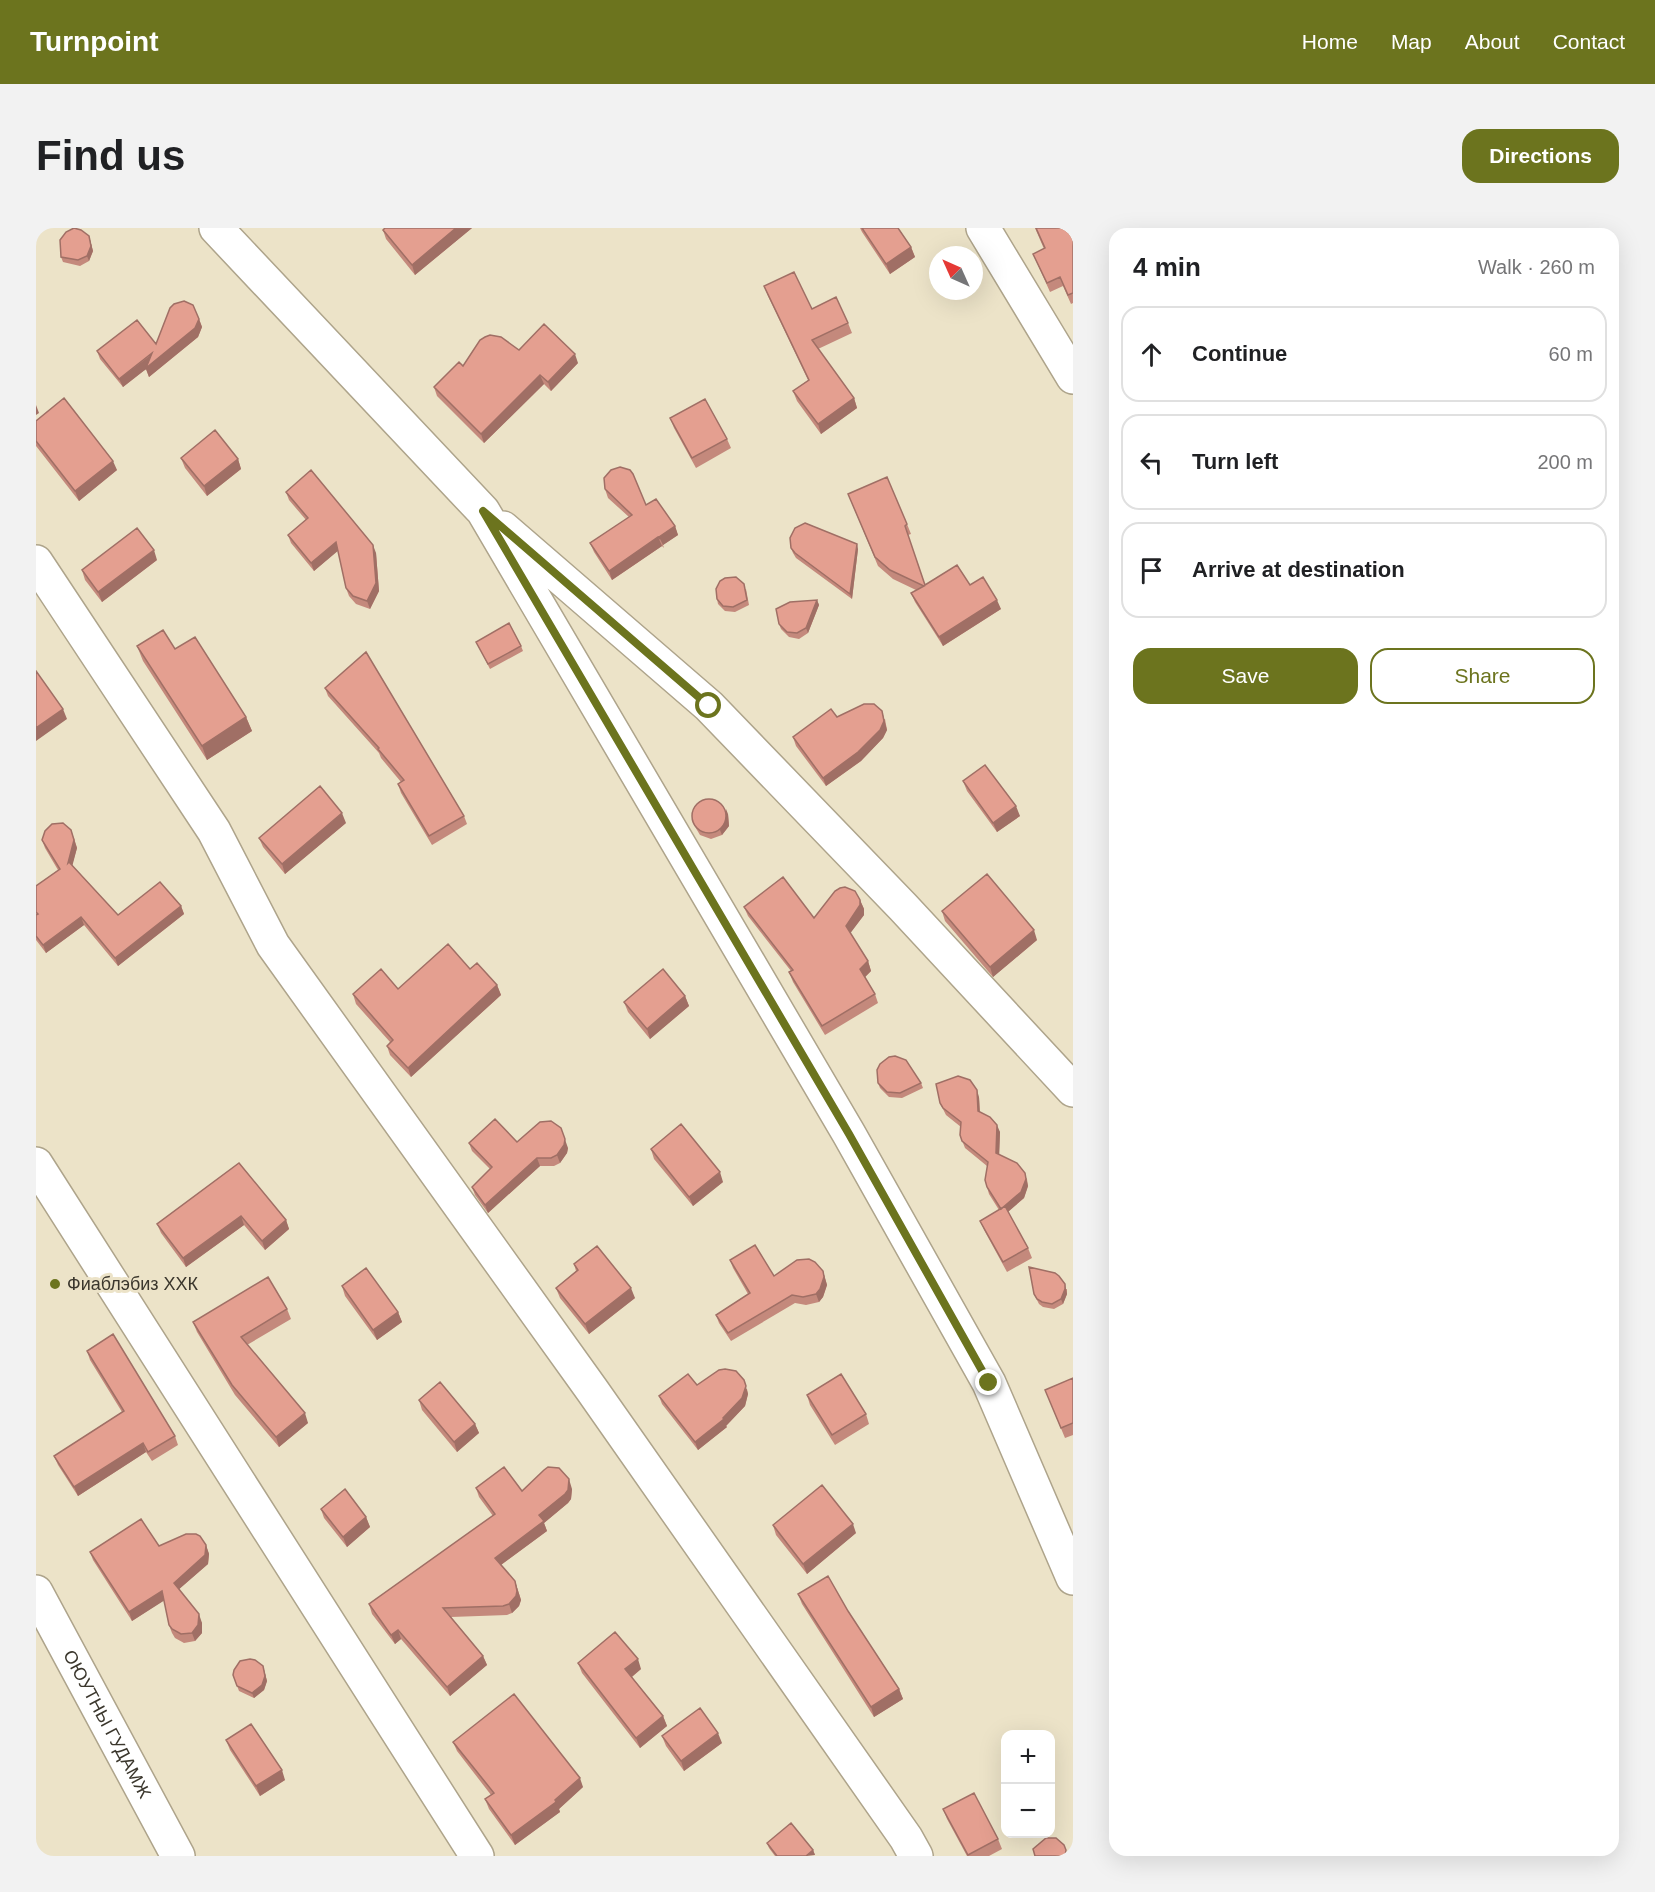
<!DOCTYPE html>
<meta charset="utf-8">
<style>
body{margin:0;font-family:Helvetica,sans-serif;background:#f2f2f2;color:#202124}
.controls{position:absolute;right:18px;bottom:18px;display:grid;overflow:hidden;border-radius:12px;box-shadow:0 6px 24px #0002}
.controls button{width:54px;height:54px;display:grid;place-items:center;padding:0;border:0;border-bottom:2px solid #e0e0e0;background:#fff;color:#202124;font:30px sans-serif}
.compass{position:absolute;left:893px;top:18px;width:54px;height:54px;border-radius:50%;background:#fff;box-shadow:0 6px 24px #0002;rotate:315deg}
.stop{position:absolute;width:18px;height:18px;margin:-14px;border:4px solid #6c741e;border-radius:50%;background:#fff}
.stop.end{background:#6c741e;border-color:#fff;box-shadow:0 2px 6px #0008}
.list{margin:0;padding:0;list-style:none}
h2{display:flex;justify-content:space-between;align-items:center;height:78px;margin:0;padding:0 24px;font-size:26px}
h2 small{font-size:20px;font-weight:400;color:#757577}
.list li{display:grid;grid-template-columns:39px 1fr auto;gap:18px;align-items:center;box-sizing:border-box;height:96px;margin:0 12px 12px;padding:0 12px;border:2px solid #e0e0e0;border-radius:18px}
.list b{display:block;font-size:22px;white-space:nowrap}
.list em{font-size:20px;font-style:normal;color:#757577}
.actions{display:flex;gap:12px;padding:18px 24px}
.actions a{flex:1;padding:14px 0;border:2px solid #6c741e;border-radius:18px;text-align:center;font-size:21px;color:#6c741e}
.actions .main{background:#6c741e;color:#fff}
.icon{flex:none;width:33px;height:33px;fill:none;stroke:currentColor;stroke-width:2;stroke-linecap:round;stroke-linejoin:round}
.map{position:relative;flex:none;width:1037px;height:1628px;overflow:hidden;border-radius:18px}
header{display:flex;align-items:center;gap:36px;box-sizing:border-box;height:84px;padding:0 30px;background:#6c741e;color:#fff}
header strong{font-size:28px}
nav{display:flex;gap:33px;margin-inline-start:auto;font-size:21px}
.intro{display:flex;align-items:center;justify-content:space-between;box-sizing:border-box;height:144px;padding:0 36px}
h1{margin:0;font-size:42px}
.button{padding:15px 27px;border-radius:18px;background:#6c741e;color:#fff;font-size:21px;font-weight:700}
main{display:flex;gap:36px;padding:0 36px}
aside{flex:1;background:#fff;border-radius:18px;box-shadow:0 6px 24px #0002}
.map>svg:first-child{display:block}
</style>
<header>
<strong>Turnpoint</strong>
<nav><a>Home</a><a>Map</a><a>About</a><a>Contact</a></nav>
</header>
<div class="intro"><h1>Find us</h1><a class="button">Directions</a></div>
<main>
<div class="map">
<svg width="1037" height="1628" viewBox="0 0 1037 1628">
<rect width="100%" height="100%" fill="#ece3c8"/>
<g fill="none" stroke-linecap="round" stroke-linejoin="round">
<defs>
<path id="street" d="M180,0L447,283L813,906L953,1155L1037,1350
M947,0L1037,149
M467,300L673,478L867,679L1037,862
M0,334L178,603L237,717L556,1162L870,1610L880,1628
M0,936L441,1628"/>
<g id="secondary">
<path id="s1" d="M0,1364L142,1628"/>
</g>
</defs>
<use href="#street" stroke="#aea48b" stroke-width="36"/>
<use href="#secondary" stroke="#aea48b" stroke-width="36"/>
<use href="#street" stroke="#fff" stroke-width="33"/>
<use href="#secondary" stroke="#fff" stroke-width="33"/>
</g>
<path fill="#c4897c" d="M436,0L379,47L350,11L347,2Z
M824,0H862L875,19L879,29L854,46L826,4Z
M999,0H1036L1037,2V75L1035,76L1027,58L1014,64L997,26L1008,21Z
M53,8L57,23L53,33L44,38L27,34L25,29Z
M728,58L776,81L812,95L816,105L782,121L818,170L821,180L785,206L761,173L757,163L772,152L732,68Z
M163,91L166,99L162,109L113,149L110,141L87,159L64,131L61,123L120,116Z
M483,122L542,135L515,163L508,156L448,215L401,168L398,159L427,138Z
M634,190L691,211L695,220L660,240L638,200Z
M0,193L81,242L43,273L0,218Z
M145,230L202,231L205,241L171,268L149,240Z
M569,261L610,277L639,298L642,307L627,317L628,320L626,318L576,352L558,324L554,315L593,289L572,270Z
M250,264L340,325L343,363L334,381L320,376L313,368L310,360L302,322L278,343L255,315L252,307L270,292L253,272Z
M812,266L871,296L875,306L872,307L889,357H934L965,381L907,418L879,374L875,365L880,362L857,351L842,338Z
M755,320L822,321L816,371L760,330L757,325Z
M121,332L66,374L49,352L46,342Z
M710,361L713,377L699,384L689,383L682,376L681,371Z
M781,372L783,377L772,405L763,411L753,409L745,401L743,396Z
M440,414L485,418L487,423L454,441Z
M101,418L210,489L216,503L171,532L107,433Z
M289,460L428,588L431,596L396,617L365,565L362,556L365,554L345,530L343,525L292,468Z
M849,491L851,502L847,510L825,533L790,558L760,518L757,509Z
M927,553L984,588L961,604L931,563Z
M692,586L693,598L686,607L675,611L664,607L658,597L656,592Z
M310,595L249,646L227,619L223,610Z
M38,610L41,620L36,637L82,687L145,678L148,686L82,738L48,697L10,725L0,712V658L22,642L9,620L6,612Z
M824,672L828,681V687L814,705L832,733L835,743L829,749L839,766L842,775L789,807L757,754L753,744L755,743L712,688L708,679L778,690Z
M906,683L1001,712L957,749L909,693Z
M434,741L461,757L465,767L375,849L354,827L351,818L354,814L320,776L317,766L362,761Z
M649,768L653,778L614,811L592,784L588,774Z
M842,855H885L887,860L866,870L853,869L844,860Z
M943,869L944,884L964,904L963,926L991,951L992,958L988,970L972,984L992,1020L996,1030L971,1044L948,1002L944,993L963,982L953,966L951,959V938L929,920L924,907L925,899L910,887L904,875Z
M433,915L532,920L531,925L524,935L518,938H504L452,985L439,967L436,959L454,941L436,923Z
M615,921L687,954L657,978L618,931Z
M203,935L250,992L253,1001L229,1022L208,997L150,1039L125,1005L121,996Z
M694,1032L738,1048L787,1043L791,1057L787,1069L783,1074L770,1077L759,1075L695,1113L683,1095L680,1087L712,1066L697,1040Z
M538,1036L599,1070L553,1106L524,1070L520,1060L540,1043Z
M306,1058L362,1084L366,1094L341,1112L309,1068Z
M1031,1061V1066L1027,1076L1018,1081L1007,1079L1003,1076L998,1066Z
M251,1081L255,1091L211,1117L272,1195L243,1219L199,1167L161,1104L157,1094Z
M51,1123L139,1208L142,1217L116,1233L110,1224L42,1268L22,1237L18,1228L86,1184L54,1132Z
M1037,1150V1207L1029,1210L1009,1162Z
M661,1157L711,1161L712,1166L709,1178L690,1198L691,1199L662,1222L626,1176L623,1168Z
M771,1167L830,1186L833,1196L799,1217L774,1177Z
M383,1172L439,1196L443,1205L421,1224L386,1182Z
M440,1260L486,1263L536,1261L535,1271L532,1275L508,1295L511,1303L465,1337L479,1353L485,1372L483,1378L476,1385L471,1387L415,1389L447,1428L451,1437L414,1468L365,1411L359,1416L336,1386L333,1376L457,1288L443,1269Z
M285,1281L330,1289L334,1299L311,1319L288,1290Z
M737,1297L820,1305L771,1346L740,1307Z
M170,1317L173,1326L172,1336L143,1361L166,1395V1405L159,1413L148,1415L139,1410L136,1405L133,1397L128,1372L96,1393L57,1332L54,1324Z
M762,1366L812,1383L863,1461L867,1471L838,1489L766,1376Z
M542,1435L605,1441L596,1449L627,1488L631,1498L604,1520L546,1445Z
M227,1438L231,1453L228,1462L218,1470L203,1463L197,1447Z
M626,1508L686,1515L648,1543L630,1518Z
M190,1512L249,1552L224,1568L194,1522Z
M417,1514L547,1559L523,1581L524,1584L479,1617L453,1581L449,1571L455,1567L421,1523Z
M907,1581L962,1611L966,1621L953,1628H931L911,1591Z
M731,1615L777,1622L779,1627L739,1628L733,1620Z"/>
<path fill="#a06f65" d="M420,0H436L379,47L376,37Z
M53,8L57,23L53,33L51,28Z
M875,19L879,29L854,46L850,36Z
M163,91L166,99L162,109L113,149L110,141L87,159L83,151Z
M539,126L542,135L515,163L512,154Z
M504,147L508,156L448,215L445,206Z
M818,170L821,180L785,206L782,196Z
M0,177L3,185L0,187Z
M202,231L205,241L171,268L168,258Z
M77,233L81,242L43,273L39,263Z
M639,298L642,307L627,317L623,309Z
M622,309L626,318L576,352L573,343Z
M300,314L303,322L278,343L275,335Z
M821,316L822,321L816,371L814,366Z
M337,317L340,325L343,363L334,381L331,373Z
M118,322L121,332L66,374L62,364Z
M781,372L783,377L772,405L770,400Z
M961,372L965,381L907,418L903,409Z
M27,481L31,491L0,513V500Z
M846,483L851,502L847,510L825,533L790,558L787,550Z
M210,489L216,503L171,532L166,518Z
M980,578L984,588L961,604L957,595Z
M690,581L692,586L693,598L686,607L684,602Z
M306,585L310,595L249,646L246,636Z
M35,602L41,620L35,643L32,635Z
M824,672L828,681V687L813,707L810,698Z
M145,678L148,686L82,738L79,730Z
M45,689L48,697L10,725L7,717Z
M998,702L1001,712L957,749L954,739Z
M832,733L835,743L828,750L824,741Z
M461,757L465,767L375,849L372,840Z
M649,768L653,778L614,811L611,801Z
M941,862L943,869L944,890L942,883Z
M961,897L964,904L963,932L960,925Z
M525,900L532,920L531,925L524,935L521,927Z
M501,930L504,938L452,985L449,977Z
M684,944L687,954L657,978L653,969Z
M989,945L992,958L988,970L967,988L965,981Z
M205,988L208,997L150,1039L147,1030Z
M250,992L253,1001L229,1022L226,1013Z
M787,1043L791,1057L787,1069L783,1074L780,1066Z
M1029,1056L1031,1066L1027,1076L1025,1071Z
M595,1060L599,1070L553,1106L549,1096Z
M362,1084L366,1094L341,1112L337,1102Z
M708,1152L712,1166L709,1178L690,1198L691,1199L662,1222L659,1214L687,1190Z
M269,1185L272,1195L243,1219L240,1209Z
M439,1196L443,1205L421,1224L418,1214Z
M107,1215L110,1224L42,1268L38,1259Z
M533,1251L536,1261L535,1271L532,1275L508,1295L511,1303L462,1339L459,1330L503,1287Z
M330,1289L334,1299L311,1319L307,1309Z
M817,1296L820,1305L771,1346L767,1336Z
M170,1317L173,1326L172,1336L141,1363L138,1355Z
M479,1353L485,1372L483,1378L476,1385L473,1376Z
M126,1363L129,1372L96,1393L93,1384Z
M163,1386L166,1395V1405L159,1413L156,1405Z
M362,1402L365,1411L359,1416L355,1407Z
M447,1428L451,1437L414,1468L411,1459Z
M602,1431L605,1441L593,1451L589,1441Z
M227,1438L231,1453L228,1462L218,1470L216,1465Z
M863,1461L867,1471L838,1489L835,1479Z
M627,1488L631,1498L604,1520L600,1510Z
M682,1505L686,1515L648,1543L645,1533Z
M246,1542L249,1552L224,1568L220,1558Z
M544,1550L547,1559L523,1581L524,1584L479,1617L475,1607L519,1572Z
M777,1622L779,1627L770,1628Z"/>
<path fill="#e49f90" stroke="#a06f65" stroke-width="1.5" d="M38,0L45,2L53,8L55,18L51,28L42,32L25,29L24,12L30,4Z
M349,0H420L376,37L347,2Z
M826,0H862L875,19L850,36Z
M1000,0H1036L1037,2V65L1032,67L1024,49L1011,55L997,26L1009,20Z
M758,44L776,81L800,69L812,95L776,112L818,170L782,196L757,163L773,152L728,58Z
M148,73L157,77L163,91L159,100L110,140L116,125L83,151L61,123L101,92L120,116L134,80L138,76Z
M508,96L539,126L512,154L504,147L445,206L398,159L423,134L427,138L444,112L449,109L454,107L465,109L483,122Z
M28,170L77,233L39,263L0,213V193Z
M669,171L691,211L656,230L634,190Z
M179,202L202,231L168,258L145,230Z
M584,239L594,242L597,246L610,277L620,271L639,298L623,309L624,311L622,309L573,343L554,315L596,287L569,261L568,250L575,242Z
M275,242L337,317L340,355L331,373L317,368L310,360L300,314L275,335L252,307L272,290L250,264Z
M851,249L871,296L869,298L889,357L921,337L934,357L947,349L961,372L903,409L875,365L888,358L854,342L839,329L812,266Z
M769,295L821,316L814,366L759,325L755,320L754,310L759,300Z
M101,300L118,322L62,364L46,342Z
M700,349L708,356L711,372L697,379L687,378L681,371L680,361L684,353L689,350Z
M781,372L770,400L761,405L751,404L743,396L740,381L754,374Z
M473,395L485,418L452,436L440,414Z
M127,402L139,421L159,409L210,489L166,518L101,418Z
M330,424L428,588L393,608L362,556L368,552L342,521L343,520L289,460Z
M0,443L27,481L0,500Z
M828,476H838L846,483L848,493L844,502L822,524L787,550L757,509L795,481L801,489Z
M949,537L980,578L957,595L927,553Z
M284,558L306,585L246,636L223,610Z
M656 588a17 17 0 1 1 34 0a17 17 0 1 1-34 0Z
M27,595L35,602L38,612L32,635L33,634L82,687L124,654L145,678L79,730L45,689L7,717L0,708V687L2,686L0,684V658L24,641L6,612L9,603L16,596Z
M951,646L998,702L954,739L906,683Z
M747,649L778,690L799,663L804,660L809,659L819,663L824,672V677L810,698L832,733L824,741L839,766L786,798L753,744L757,742L708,679Z
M412,716L434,741L441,735L461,757L372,840L351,818L357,812L317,766L345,741L362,761Z
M627,741L649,768L611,801L588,774Z
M859,828L870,832L885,855L864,865L851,864L842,855L841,842L844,836L853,829Z
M922,848L934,852L941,862L942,883L954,889L961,897L960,925L981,935L989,945L990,951L985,964L965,981L951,959L949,952L952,934L926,913L924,907L925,894L907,880L904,875L900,856Z
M459,891L481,914L504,894L515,893L525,900L529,911L528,917L521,927L515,930H501L449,977L436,959L456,939L433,915Z
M645,896L684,944L653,969L615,921Z
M203,935L250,992L226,1013L205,988L147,1030L121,996Z
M969,978L992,1020L967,1034L944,993Z
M719,1017L738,1048L761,1032L773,1031L779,1034L787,1043L788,1049L784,1061L780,1066L767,1069L756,1067L692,1105L680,1087L714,1065L694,1032Z
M561,1018L595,1060L549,1096L520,1060L542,1042L538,1036Z
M993,1039L1019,1045L1023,1048L1029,1056V1061L1025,1071L1016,1076L1006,1074L1001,1071L998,1066Z
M330,1040L362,1084L337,1102L306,1058Z
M232,1049L251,1081L205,1109L269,1185L240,1209L196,1157L157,1094Z
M77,1106L139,1208L112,1224L107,1215L38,1259L18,1228L88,1183L51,1123Z
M689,1141L700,1143L708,1152L710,1158L706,1170L687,1190L688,1191L659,1214L623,1168L652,1146L661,1157L683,1142Z
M805,1146L830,1186L796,1207L771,1167Z
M1037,1150V1195L1025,1200L1009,1162Z
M404,1154L439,1196L418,1214L383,1172Z
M468,1239L486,1263L508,1242L512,1239L523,1240L533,1251L532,1262L529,1266L503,1287L508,1293L459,1330L479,1353L481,1363L480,1368L473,1376L467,1378L407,1380L447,1428L411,1459L362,1402L355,1407L333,1376L459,1286L440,1260Z
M786,1257L817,1296L767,1336L737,1297Z
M309,1261L330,1289L307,1309L285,1281Z
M105,1291L123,1318L150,1306H160L164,1308L170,1317L169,1327L138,1355L163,1386L162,1397L156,1405L145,1406L136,1401L133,1397L126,1363L93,1384L54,1324Z
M792,1348L812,1383L863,1461L835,1479L762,1366Z
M579,1404L602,1431L589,1441L627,1488L600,1510L542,1435Z
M214,1431L219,1432L227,1438L229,1448L226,1457L216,1465L201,1458L197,1447L198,1442L204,1433Z
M478,1466L544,1550L519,1572L520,1574L475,1607L449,1571L458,1565L417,1514Z
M664,1480L682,1505L645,1533L626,1508Z
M215,1496L246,1542L220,1558L190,1512Z
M938,1565L962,1611L932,1627L907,1581Z
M755,1595L777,1622L770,1628H741L731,1615Z
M1010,1610H1020L1028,1617L1030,1622L1029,1628H999L997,1621Z"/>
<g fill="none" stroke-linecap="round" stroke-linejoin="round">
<path stroke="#6c741e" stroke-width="8" d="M673,478L447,283L813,906L953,1155"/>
</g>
<circle fill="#6c741e" stroke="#ece3c8" stroke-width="2" cx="19" cy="1056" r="6"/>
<g text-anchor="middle" stroke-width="6" stroke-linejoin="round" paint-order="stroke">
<g font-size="18" fill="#3b372d" stroke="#ece3c8" text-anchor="start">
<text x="31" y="1062">Фиаблэбиз ХХК</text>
</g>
<g font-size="18" fill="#3b372d" stroke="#ece3c8">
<text dy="6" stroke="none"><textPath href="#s1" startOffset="150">ОЮУТНЫ ГУДАМЖ</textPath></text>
</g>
</g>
</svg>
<div class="controls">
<button>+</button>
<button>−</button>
</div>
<svg class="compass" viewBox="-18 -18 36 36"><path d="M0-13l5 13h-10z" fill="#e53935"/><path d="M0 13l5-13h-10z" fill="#757577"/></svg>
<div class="stop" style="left:673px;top:478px"></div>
<div class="stop end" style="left:953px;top:1155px"></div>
</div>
<aside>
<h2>4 min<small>Walk · 260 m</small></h2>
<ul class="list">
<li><svg class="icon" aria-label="ahead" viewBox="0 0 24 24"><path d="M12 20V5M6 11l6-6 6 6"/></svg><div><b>Continue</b></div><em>60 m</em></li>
<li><svg class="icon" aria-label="left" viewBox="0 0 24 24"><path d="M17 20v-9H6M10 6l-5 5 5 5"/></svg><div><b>Turn left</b></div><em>200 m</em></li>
<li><svg class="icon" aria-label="arrive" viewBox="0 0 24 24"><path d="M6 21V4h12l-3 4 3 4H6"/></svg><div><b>Arrive at destination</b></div></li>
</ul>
<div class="actions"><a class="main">Save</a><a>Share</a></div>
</aside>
</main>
